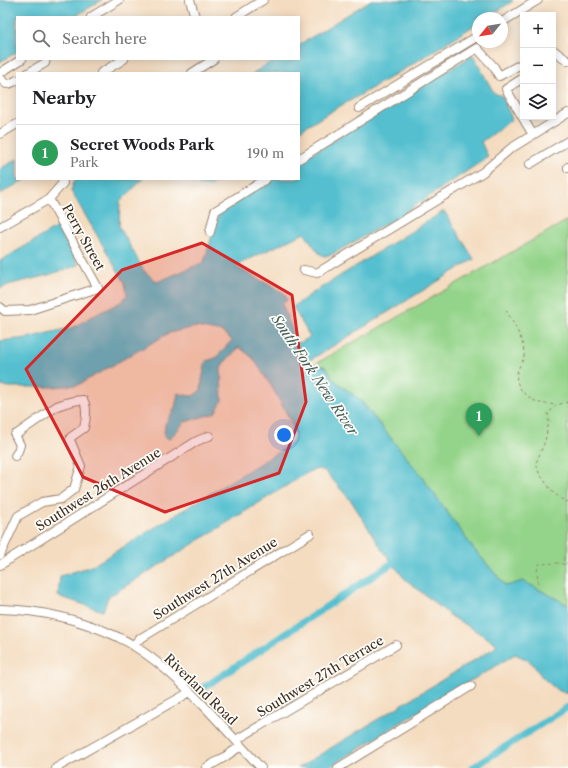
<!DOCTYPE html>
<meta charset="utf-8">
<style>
body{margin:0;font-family:"Libre Caslon Text",serif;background:#f6f6f6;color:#202124}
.controls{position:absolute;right:12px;top:12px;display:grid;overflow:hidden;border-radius:0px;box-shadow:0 2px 10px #0003}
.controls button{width:36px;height:36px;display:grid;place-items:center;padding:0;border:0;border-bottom:1px solid #e0e0e0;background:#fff;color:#202124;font:20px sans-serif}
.compass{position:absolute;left:472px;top:12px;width:36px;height:36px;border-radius:50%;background:#fff;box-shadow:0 2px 10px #0003;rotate:240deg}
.you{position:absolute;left:284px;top:435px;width:14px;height:14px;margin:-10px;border:3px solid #fff;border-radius:50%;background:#1a73e8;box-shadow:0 0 0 6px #1a73e833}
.badge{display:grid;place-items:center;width:26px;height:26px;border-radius:50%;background:#0b8043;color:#fff;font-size:13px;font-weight:700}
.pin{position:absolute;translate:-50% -33px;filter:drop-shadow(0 1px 2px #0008)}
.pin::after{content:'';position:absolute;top:21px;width:14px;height:12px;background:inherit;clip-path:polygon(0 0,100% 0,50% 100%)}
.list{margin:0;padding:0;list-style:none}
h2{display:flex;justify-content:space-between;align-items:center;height:52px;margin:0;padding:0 16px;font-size:17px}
h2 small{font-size:13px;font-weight:400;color:#757577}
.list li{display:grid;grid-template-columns:26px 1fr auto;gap:12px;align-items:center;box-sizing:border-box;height:56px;padding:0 16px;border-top:1px solid #e0e0e0}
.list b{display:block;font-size:15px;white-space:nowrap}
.list p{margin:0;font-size:13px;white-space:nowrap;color:#757577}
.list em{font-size:13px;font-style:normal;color:#757577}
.icon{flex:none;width:22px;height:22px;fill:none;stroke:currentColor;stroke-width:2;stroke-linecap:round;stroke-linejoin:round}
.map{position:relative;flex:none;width:568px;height:768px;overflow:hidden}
.search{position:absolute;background:#fff;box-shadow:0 2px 10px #0003;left:16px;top:16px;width:284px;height:44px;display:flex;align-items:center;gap:10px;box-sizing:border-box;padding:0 14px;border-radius:0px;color:#757577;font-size:15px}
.panel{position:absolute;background:#fff;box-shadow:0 2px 10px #0003;left:16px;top:72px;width:284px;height:108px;border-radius:0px}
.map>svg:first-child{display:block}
</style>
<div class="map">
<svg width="568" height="768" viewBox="0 0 568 768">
<rect width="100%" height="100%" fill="#fdfcf7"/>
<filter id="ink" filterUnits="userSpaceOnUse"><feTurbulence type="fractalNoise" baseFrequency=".025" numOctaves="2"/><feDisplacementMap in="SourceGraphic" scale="8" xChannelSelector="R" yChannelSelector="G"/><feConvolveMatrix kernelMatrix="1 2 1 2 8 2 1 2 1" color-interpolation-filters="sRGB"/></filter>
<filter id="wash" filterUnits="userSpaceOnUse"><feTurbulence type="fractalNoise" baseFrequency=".012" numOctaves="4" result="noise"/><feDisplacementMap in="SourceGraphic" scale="16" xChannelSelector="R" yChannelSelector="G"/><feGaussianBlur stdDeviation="0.9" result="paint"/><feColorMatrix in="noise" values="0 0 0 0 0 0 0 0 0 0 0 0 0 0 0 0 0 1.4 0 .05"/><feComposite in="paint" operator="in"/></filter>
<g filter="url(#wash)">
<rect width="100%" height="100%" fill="#f4dcc0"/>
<path fill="#94d48a" stroke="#687f54" d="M568,220V605L523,581L506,587L473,548L419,473L360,400L334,380L326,367L315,364Z"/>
<path fill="#54bfcf" stroke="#487476" d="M0,0H102L74,17H17V52L0,62Z
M371,0H512L513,1L486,18H478V23L411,65L355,98L340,106L299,131V73H253L276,59H299V45Z
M473,55L494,93L502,96L512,119L481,142L488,157L401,215L331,255L324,256L319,253L304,233L237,265L236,267L284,293L287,300L282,304L297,342L300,343L310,337L293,307L311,294L444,211L474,259L307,362L310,367L315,364L326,367L334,380L360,400L419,473L473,548L506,586L523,581L568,605V694L557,690L542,677L532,663L526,659L515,654L488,671L445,695L328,768H298L496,647V643L451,616L404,578L381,548L352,502L325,471L319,469L310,471L108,597L103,611L58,596L60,576L92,566L293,443L295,435L293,425L273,389L253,358L239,347L223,364L221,369L222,401L215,413L185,422L169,439L164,436L165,424L175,408L178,393L183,395L193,396L201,390L202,380L206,361L216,358L232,340L222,332L196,327L169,333L78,385L54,387H10L0,386V341L27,338L74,327L89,318L121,302L127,295L125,283L71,191L75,179H143L120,202L119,226L144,271L157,282L204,262L220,209L270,179H299V161Z
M17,159V179H26L0,194V169Z
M196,179H221L209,186H199Z
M57,227L79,265L45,276L11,284L0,288V261Z"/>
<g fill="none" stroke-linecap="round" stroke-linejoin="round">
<path stroke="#54bfcf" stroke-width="7" d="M203,688L400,558
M472,768L568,707"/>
</g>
</g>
<g filter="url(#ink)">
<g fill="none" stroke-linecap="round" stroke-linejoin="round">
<defs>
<path id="minor" d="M190,0L195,17
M91,17L119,0
M236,17L263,0
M502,22L538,0
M553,50L568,61
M0,73L22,59
M28,73L45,63L46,59
M101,73L124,59
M192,73L214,59
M0,77C6,87 8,85 17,80
M523,78L506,89L533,135
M359,108L478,36
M0,134L17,124
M299,159L477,48L494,67L499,76L523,63
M530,164L568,141
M568,167V168
M0,227L49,199
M210,232L215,211L266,179
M304,270L317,273L483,172L510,149L568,113
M0,307L5,311L30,310L98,288L49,199L63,183L62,179
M0,555L18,516L42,502L61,499L74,489L81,466L70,440L71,437L84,428C86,419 88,407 83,400C74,400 65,403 57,406L17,434L15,435L20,445L18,451L15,456
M0,565L197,441L209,436
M0,609C40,610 82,620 118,637C123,640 129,642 134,646C160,662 182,683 203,705C223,726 242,747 261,768
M134,645L138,640L310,534
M236,740L396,645
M56,768L190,692
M206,768L223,758L241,746
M338,768L471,686"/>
</defs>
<use href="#minor" stroke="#98836f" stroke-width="10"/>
<path stroke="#98836f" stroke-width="1" stroke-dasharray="3 3" stroke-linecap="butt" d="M506,310C513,323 525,341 524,356C523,362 518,367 517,373C514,387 528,399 540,403C545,404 550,404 556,405
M568,402L556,405L553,409L548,413L549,421L545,441L536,463L539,473L551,490L561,499L568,502
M538,583L537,571L539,564L559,563L566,565L568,562"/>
<use href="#minor" stroke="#fff" stroke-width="8"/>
</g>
</g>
<path fill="#d62828" fill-opacity="0.2" stroke="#d62828" stroke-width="3" stroke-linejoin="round" d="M202,243L292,295L306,402L279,473L165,512L83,477L26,369L122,270Z"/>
<g text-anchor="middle" stroke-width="3.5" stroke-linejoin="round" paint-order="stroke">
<g font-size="13" fill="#3b2a1e" stroke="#fdfcf7">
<text transform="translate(84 237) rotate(61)" y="5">Perry Street</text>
<text transform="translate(98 489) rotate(-32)" y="5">Southwest 26th Avenue</text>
<text transform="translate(215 578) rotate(-32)" y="5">Southwest 27th Avenue</text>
<text transform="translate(320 676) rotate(-31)" y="5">Southwest 27th Terrace</text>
<text transform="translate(201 689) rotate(44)" y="5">Riverland Road</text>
</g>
<g font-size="14" font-style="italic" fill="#445e5c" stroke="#fdfcf7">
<text transform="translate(315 375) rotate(56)" y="5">South Fork New River</text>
</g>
</g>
</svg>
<div class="controls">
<button>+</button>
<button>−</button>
<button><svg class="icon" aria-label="layers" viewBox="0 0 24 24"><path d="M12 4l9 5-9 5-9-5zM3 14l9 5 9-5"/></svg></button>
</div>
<svg class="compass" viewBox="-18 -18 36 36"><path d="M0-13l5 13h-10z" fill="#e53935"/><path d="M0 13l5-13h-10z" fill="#757577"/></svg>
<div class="you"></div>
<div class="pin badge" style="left:479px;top:436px;background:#2e9e5b">1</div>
<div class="search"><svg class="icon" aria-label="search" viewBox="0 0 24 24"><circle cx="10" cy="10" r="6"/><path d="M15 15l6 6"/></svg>Search here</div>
<section class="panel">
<h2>Nearby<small></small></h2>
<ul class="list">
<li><span class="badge" style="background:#2e9e5b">1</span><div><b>Secret Woods Park</b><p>Park</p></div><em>190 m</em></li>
</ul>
</section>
</div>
